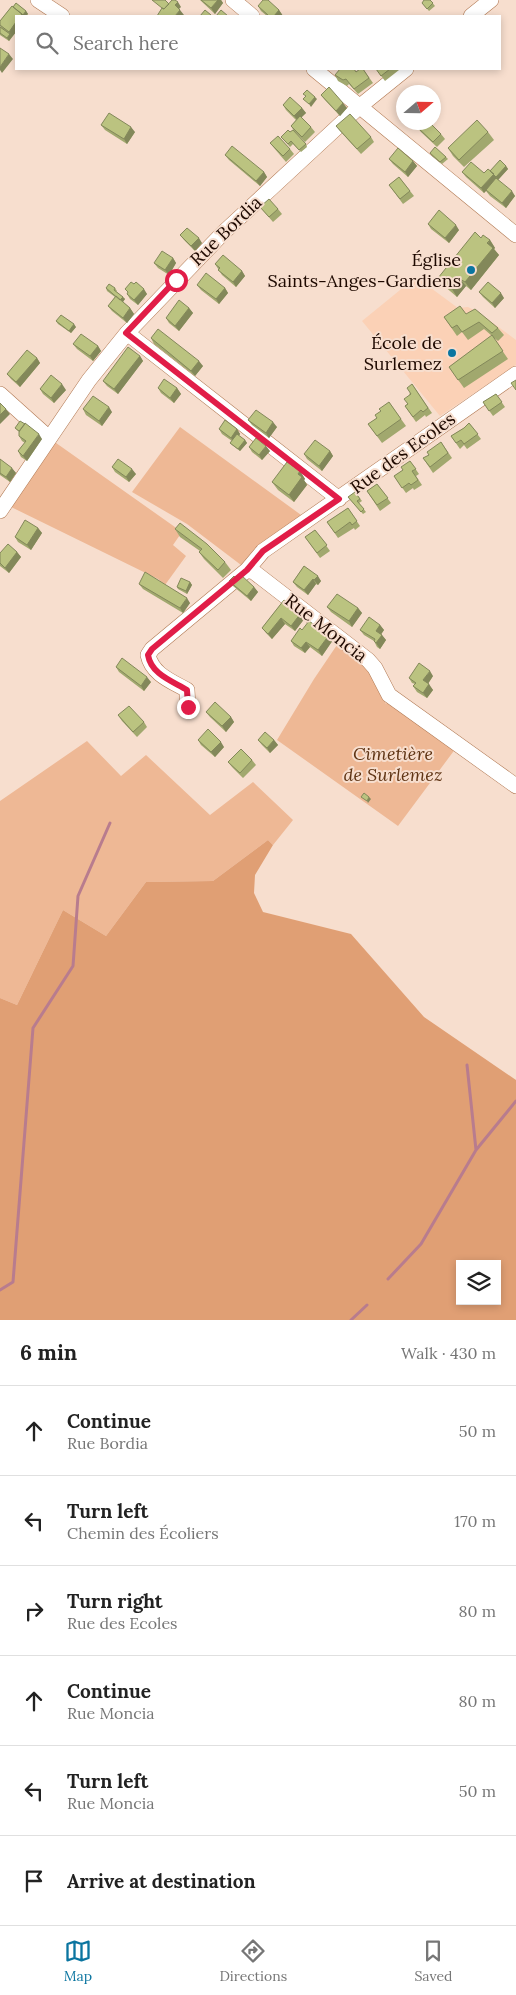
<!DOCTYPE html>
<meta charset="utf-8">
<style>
body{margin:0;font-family:Lora,serif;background:#f6f6f6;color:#222}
.controls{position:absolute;right:15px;bottom:15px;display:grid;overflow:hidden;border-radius:0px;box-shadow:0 2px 8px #0003}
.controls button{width:45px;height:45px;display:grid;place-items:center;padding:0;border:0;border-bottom:1px solid #e0e0e0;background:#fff;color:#222;font:25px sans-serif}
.compass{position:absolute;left:396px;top:85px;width:45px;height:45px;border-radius:50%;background:#fff;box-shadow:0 2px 8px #0003;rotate:70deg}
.stop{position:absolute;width:15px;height:15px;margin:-11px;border:4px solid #e11d48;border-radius:50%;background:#fff}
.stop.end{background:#e11d48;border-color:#fff;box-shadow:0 1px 5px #0008}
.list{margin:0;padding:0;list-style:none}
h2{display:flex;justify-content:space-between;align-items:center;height:65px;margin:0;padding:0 20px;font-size:21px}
h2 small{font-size:16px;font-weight:400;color:#767676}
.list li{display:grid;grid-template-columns:32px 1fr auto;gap:15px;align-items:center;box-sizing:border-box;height:90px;padding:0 20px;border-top:1px solid #e0e0e0}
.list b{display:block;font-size:19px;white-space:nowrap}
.list p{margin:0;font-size:16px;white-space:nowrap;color:#767676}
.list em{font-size:16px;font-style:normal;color:#767676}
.icon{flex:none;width:28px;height:28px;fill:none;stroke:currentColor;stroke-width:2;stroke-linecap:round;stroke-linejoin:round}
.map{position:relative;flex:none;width:516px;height:1320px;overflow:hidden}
.search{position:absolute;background:#fff;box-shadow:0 2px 8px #0003;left:15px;right:15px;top:15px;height:55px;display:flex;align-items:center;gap:12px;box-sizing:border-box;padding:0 18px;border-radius:0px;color:#767676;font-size:19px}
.sheet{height:605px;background:#fff}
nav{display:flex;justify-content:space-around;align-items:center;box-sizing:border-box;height:70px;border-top:1px solid #e0e0e0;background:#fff;font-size:14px;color:#767676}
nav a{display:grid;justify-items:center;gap:2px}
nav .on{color:#0b75a0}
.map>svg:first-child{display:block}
</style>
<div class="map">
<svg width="516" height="1320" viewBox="0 0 516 1320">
<rect width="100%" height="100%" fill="#f7dece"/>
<path fill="#fbd1b6" d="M416,277L458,308L468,307L478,312L516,340V365L440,416L362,321Z"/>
<path fill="#eeb895" d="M180,427L308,520L241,565L187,524L132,492Z
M49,438L182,532L173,545L186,556L165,585L158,579L5,504Z
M341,639L370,671L386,704L389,700L456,748L398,826L277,740L314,679Z
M87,741L121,776L146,755L210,815L253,782L293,820L273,845L268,840L213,881L146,882L106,936L63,910L17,1005L0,998V801Z"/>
<path fill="#e09f74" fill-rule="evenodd" d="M268,840L273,845L255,875L254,893L263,912L351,934L424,1017L516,1080V1320H0V998L17,1005L63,910L106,936L146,882L213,881ZM460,1264H497V1301H460Z"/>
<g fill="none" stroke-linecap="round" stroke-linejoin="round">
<path stroke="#b87c8e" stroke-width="3" d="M476,1150L516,1101
M388,1279L421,1244L476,1150L467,1065
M0,1290L13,1282L33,1028L73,966L78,896L110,823
M351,1320L367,1305"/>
<defs>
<path id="minor" d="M38,0L62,16
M233,0L252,16
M471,16L491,0
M314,69L516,235
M127,333L339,499
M0,394L49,438
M0,511L89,380L127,333L224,232L359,107L406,69
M247,570L254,572L368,660L375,668L389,695L516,786
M188,707L187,690C171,681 152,674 148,655L152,649L247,570L263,551L516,374"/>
</defs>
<use href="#minor" stroke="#b17852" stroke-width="16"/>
<use href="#minor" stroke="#fff" stroke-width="15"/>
</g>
<path fill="#a1a86e" d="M200,0H221L223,3L215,14Z
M430,0L435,6L429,11L422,3Z
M16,3L26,11L28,14L26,16H16V32L9,41L0,35V27L1,28L0,26V21L12,6L13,7Z
M258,6L279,10L283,16H285H267L261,11Z
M363,69L373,83L358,94L349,84L347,86L338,81L335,75L356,72Z
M376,69H399V70L385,81Z
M321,95L347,108L340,116L325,100Z
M283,105L302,108L306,113L301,117L311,127L315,132L305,142L294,131L291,126L296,120L286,110Z
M101,125L135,132L127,144L105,130Z
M336,126L371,137L374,142L361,154L340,131Z
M417,127L441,134L445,139L437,147L421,132Z
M488,132L494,140L464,167L453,156L448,148Z
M281,137L306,144L307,147L301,152L293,144L290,147Z
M270,143L290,149L294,154L286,162L274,148Z
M430,153L446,157L448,159L442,164L432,156Z
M225,155L264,172L267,177L260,186L229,160Z
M389,159L413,161L417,166L408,177L393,164Z
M506,166L508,169L498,180L515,196L506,208L490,196L486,191L484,193L466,177L462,172L484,173L490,171Z
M399,177L414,196L403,204L389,185Z
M260,207L278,209L282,214L273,222Z
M428,224L459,230L449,243L431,229Z
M180,235L202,243L195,251L184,240Z
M481,238L490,240L495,248L494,249L499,255L471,290L466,286L457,297L443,285L438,278Z
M173,258L176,263L169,275L158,268L154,263Z
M215,264L242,271L245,276L236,287L222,275Z
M134,284L147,294L138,305L130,299L127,294L128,292L125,289Z
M197,285L225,288L228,293L219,304L201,290Z
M106,288H115L117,291H116L125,299L123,302L130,308L134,314L127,323L112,311L108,306L115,297L107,291Z
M479,292L504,298L495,308L483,297Z
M189,308L193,313L179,331L169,323L166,318Z
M466,314L498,328L504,335L498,341L493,337L508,359L464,388L449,367L492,336L484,329L468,340L462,332L457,336L444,317Z
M56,321L76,327L71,333L58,324Z
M151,338L203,366L195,376L154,344Z
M73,344L98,346L101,351L93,361L77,349Z
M140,356L143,361L118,394L107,386L103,381Z
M37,358L40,363L20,387L11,379L7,374Z
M412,384L432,413L426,417L425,415L416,422L405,406L407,404Z
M158,388H177L181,394L174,403L161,393Z
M40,389L66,390L54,403L43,394Z
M496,394L505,407L493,416L483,402Z
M389,402L406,426L382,443L368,424L377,418L381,411Z
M83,409L112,412L102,426L86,415Z
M248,420L277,427L269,438L252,425Z
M469,423L481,439L467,449L464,445L460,449L451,436L464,428Z
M15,428L42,439L27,461L21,457L18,451L25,443L22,441L19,436V432Z
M219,429H237L240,434L239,436L245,440L247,443L240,451L232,445L230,443L232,441L222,434Z
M441,442L452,458L433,473L423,458L429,455Z
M249,447L270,451L262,460L252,452Z
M330,451L333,456L322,471L307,459L304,454Z
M0,459L16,473L10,482L0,475Z
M410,461L419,474L416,476L422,485L414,490L413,488L406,493L394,476L403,470Z
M112,467L136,474L129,482L115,472Z
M300,471L305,479L304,480L307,485L294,502L278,490L272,482Z
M377,484L391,503L380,511L367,491Z
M355,492L362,501L359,503L366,512L363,514L348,497Z
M348,508L360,526L355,530L354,528L338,538L327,522Z
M38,528L42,533L31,550L18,542L15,537Z
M175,529L225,562L231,570L223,578L204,559L199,552L200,551L180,537Z
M315,530L330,551L320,558L305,537Z
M17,552L21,557L9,573L0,566V553Z
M304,566L321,581L318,585L316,584L308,595L297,587L293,582Z
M237,580L254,587L258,592L251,601L233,586L229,581Z
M190,582L192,585L187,594L178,589L177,587Z
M139,584L190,603L183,613L143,589Z
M284,600L305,618L295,631L285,624L272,639L266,633L262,628Z
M327,607L358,608L362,613L352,627L331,612Z
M380,625L384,630L381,634L386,640L380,649L377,647L374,641L364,635L360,630Z
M302,630L329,635L333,640L322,656L310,647L305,653L294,646L291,641Z
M116,667L151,682L144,691L119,672Z
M433,676L428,684L433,690L427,698L417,692L413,686L415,684L412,683L409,678Z
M206,712L231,717L234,722L226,732L210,717Z
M118,715L144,722L147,727L137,737L122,721Z
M198,740L224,747L215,757L201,745Z
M258,740H274L278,745L270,753L262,745Z
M252,760L256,765L243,778L232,767L228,762Z"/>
<path fill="#83885a" d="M218,0H221L223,3L215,14L211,8Z
M178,2L181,7L178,10L175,5Z
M180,10L184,15L183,16H175Z
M279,10L283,16H274Z
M26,11L28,14L26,16H20Z
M16,22V32L12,37L9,32Z
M10,34L12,37L9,41L7,38Z
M9,54L13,59L2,73L0,70V67Z
M315,97L317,99L311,107L309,104Z
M343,103L347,108L340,116L336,111Z
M302,108L306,113L298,121L294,116Z
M131,127L135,132L127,144L124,139Z
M413,161L417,166L408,177L405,172Z
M506,166L508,169L498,180L496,177Z
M264,172L267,177L260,186L256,181Z
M494,174L497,179L484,193L481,188Z
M512,191L515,196L506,208L502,203Z
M456,225L459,230L449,243L445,238Z
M199,238L202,243L195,251L191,246Z
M490,240L495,248L494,249L499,255L471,290L465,282Z
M173,258L176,263L169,275L165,270Z
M242,271L245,276L236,287L233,282Z
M460,279L466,286L457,297L452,289Z
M225,288L228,293L219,304L216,299Z
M144,289L147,294L138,305L134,300Z
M501,293L504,298L495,308L492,303Z
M123,297L125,299L122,303L120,300Z
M130,308L134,314L127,323L123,318Z
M189,308L193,313L179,331L175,326Z
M74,324L76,327L71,333L69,331Z
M98,346L101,351L93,361L90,356Z
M140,356L143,361L118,394L114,389Z
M37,358L40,363L20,387L16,382Z
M199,361L203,366L195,376L191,371Z
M62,384L66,390L54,403L51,398Z
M177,388L181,394L174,403L170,398Z
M109,407L112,412L102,426L99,421Z
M6,409L10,414L0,424V415Z
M273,422L277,427L269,438L266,433Z
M237,429L240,434L234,443L231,438Z
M39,434L42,439L27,461L23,456Z
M245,440L247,443L240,451L238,449Z
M266,446L270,451L262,460L259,455Z
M330,451L333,456L322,471L319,466Z
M12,468L16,473L10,482L6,477Z
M132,469L136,474L129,482L126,477Z
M300,471L305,479L304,480L307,485L294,502L289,495Z
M38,528L42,533L31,550L27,545Z
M17,552L21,557L9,573L5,568Z
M318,576L321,581L318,585L314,580Z
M313,579L316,584L308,595L304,590Z
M190,582L192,585L187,594L186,591Z
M254,587L258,592L251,601L247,596Z
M187,598L190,603L183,613L180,608Z
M358,608L362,613L352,627L349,621Z
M301,613L305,618L295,631L291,626Z
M281,618L285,624L272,639L268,634Z
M380,625L384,630L380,636L376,631Z
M329,635L333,640L322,656L318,650Z
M382,635L386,640L380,649L376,643Z
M306,642L310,647L305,653L301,648Z
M430,671L433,676L427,685L423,680Z
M147,677L151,682L144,691L141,686Z
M429,684L433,690L427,698L423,693Z
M231,717L234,722L226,732L222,726Z
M274,740L278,745L270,753L267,748Z
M221,742L224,747L215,757L211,752Z
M369,797L371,799L368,803L367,801Z"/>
<path fill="#bbc380" stroke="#83885a" d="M152,0H165L169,4L164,9L162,8Z
M172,0H175L178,2L175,5L180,10L175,16H157L162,8L164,9Z
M201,0H218L211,8Z
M263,0H268L279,10L274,16H269L258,6Z
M424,0H430L433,3L427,9L422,3Z
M16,3L26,11L23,15L13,7Z
M12,6L22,14L20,16H16V22L9,32L0,25V21Z
M205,10L211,15V16H200Z
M221,10L228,16H216Z
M0,27L10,34L7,38L0,33Z
M0,48L9,54L0,67Z
M340,69H354L356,72L360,69H363L369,78L354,89L346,79L343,80L335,75Z
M376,69H390L381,76Z
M329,87L343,103L336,111L321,95Z
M307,90L315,97L309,104L303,99L306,96L303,94Z
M290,97L302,108L294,116L283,105Z
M109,113L131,127L124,139L101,125Z
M350,114L371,137L357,149L336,126Z
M300,116L311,127L302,137L291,126Z
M477,120L488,132L459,160L448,148Z
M422,122H429L441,134L433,142L417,127Z
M288,130L290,132L293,130L306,144L299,150L291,141L288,144L281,137Z
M278,136L290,149L283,156L270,143Z
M232,146L264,172L256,181L225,155Z
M435,147L446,157L440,162L430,153Z
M398,148L413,161L405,172L389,159Z
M500,160L506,166L496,177L490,171Z
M471,162L484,173L488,169L494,174L481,188L462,172Z
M399,177L410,191L400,199L389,185Z
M496,178L512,191L502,203L486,190Z
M269,199L278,209L269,217L260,207Z
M439,210L456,225L445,238L428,224Z
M187,228L199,238L191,246L180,235Z
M475,232L481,238L483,235L490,240L487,243L493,248L465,282L460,279L452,289L438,278Z
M162,251L173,258L165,270L154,263Z
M223,255L242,271L233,282L218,270L220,268L215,264Z
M206,273L225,288L216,299L197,285Z
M131,282L134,284L136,282L144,289L134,300L127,294L128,292L125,289Z
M488,282L501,293L492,303L479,292Z
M109,284L115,288L114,290L123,297L120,300L106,288Z
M116,296L130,308L123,318L108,306Z
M179,300L189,308L175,326L166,318Z
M460,306L466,314L475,309L498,328L492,333L479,322L462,332L457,325L452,328L444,317Z
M61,315L74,324L69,331L56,321Z
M158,329L199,361L191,371L151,338Z
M81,334L98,346L90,356L73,344Z
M492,335L503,351L458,380L449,367Z
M128,347L140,356L114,389L103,381Z
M27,350L37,358L16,382L7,374Z
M51,375L62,384L51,398L40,389Z
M164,379L177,388L170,398L158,388Z
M516,380V390L511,383Z
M412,384L428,408L423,412L421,410L413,417L405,406L408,404L404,399L411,394L407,388Z
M496,394L502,402L489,411L483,402Z
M93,396L109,407L99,421L83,409Z
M389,402L401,419L377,436L368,424L377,418L375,415L381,411L379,409Z
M0,403L6,409L0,415Z
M256,410L273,422L266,433L248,420Z
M225,420L237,429L231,438L219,429Z
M20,421L25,424L19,431L15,428Z
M25,423L39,434L23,456L18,451L26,441L19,436V432Z
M469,423L478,434L464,444L461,440L456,443L451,436L464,428Z
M237,434L245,440L238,449L230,443Z
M256,438L266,446L259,455L249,447Z
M315,440L330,451L319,466L304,454Z
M441,442L448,453L430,467L423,458L429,455L427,452Z
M0,459L12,468L6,477L0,473Z
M118,459L132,469L126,477L112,467Z
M410,461L416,469L412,471L418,480L411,485L409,483L402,488L394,476L403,470L401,467Z
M287,462L300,471L298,474L302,477L289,495L272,482Z
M377,484L388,498L377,505L367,491Z
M355,492L360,499L357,501L364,509L361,512L348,497Z
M348,508L357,521L352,525L350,522L335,533L327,522Z
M25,520L38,528L27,545L15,537Z
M180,523L207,544L225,562L218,570L199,552L202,549L175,529Z
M315,530L327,545L317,553L305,537Z
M8,544L17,552L5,568L0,563V553Z
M304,566L318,576L314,580L313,579L304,590L293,582Z
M145,572L187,598L180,608L139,584Z
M241,575L254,587L247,596L229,581L234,576L237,580Z
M181,578L190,582L186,591L177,587Z
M337,594L358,608L349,621L327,607Z
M284,600L301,613L291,626L281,618L268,634L262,628Z
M369,617L380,625L376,631L382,635L376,643L374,641L375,639L360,630Z
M309,621L329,635L318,650L306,642L301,648L291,641L300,628L302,630Z
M122,658L147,677L141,686L116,667Z
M419,663L430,671L423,680L429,684L423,693L413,686L416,683L409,678Z
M215,702L231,717L222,726L206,712Z
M129,706L144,722L133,732L118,715Z
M208,729L221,742L211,752L198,740Z
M265,732L274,740L267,748L258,740Z
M241,749L252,760L240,773L228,762Z
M364,793L369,797L367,801L361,797Z"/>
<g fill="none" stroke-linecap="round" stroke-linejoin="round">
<path stroke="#e11d48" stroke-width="6" d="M176,280L126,333L339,499L263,551L247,570L152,649L148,655C151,674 172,681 187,690L188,707"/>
</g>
<g fill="#0b75a0" stroke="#f7dece" stroke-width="2">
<circle cx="471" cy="270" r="5"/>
<circle cx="452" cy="353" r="5"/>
</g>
<g text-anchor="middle" stroke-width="4" stroke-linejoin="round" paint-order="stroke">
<g font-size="18" fill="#1e0900" stroke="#f7dece">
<text transform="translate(226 231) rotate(-44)" y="6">Rue Bordia</text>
<text transform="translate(403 453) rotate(-36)" y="6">Rue des Ecoles</text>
<text transform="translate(326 628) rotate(38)" y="6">Rue Moncia</text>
</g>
<g font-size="18" fill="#1e0900" stroke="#f7dece" text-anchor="end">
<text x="461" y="266">Église<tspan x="461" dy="21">Saints-Anges-Gardiens</tspan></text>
<text x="442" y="349">École de<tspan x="442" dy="21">Surlemez</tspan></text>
</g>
<g font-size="18" font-style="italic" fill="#5f3414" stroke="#f7dece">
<text x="393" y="760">Cimetière<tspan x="393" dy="21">de Surlemez</tspan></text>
</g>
</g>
</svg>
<div class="controls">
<button><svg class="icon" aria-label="layers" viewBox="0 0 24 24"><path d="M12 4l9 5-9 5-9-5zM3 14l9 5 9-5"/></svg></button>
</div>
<svg class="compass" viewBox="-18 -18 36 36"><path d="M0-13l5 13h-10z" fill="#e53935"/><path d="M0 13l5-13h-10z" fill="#767676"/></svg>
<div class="stop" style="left:176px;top:280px"></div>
<div class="stop end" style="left:188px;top:707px"></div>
<div class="search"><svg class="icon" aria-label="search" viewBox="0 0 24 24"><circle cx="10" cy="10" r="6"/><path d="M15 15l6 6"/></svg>Search here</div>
</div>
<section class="sheet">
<h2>6 min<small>Walk · 430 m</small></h2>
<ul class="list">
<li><svg class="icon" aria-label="ahead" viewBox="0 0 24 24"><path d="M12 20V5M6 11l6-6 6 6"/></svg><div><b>Continue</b><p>Rue Bordia</p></div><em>50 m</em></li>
<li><svg class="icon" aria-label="left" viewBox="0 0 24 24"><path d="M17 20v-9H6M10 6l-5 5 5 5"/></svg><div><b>Turn left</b><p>Chemin des Écoliers</p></div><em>170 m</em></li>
<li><svg class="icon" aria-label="right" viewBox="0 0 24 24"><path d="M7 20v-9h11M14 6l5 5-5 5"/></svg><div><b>Turn right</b><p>Rue des Ecoles</p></div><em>80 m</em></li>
<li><svg class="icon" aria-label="ahead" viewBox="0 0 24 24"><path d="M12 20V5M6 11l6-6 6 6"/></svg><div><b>Continue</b><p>Rue Moncia</p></div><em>80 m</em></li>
<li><svg class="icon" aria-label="left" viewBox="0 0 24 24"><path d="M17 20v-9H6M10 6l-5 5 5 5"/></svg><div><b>Turn left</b><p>Rue Moncia</p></div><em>50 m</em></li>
<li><svg class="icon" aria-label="arrive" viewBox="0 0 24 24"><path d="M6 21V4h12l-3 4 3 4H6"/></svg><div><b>Arrive at destination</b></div></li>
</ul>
</section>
<nav>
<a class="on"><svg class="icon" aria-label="map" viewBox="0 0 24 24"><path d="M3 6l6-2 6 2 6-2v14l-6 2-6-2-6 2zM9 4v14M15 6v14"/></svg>Map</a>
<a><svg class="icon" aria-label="directions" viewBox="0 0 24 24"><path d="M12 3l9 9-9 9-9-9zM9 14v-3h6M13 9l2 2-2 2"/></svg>Directions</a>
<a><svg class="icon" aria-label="saved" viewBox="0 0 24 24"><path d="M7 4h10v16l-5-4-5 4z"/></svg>Saved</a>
</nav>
